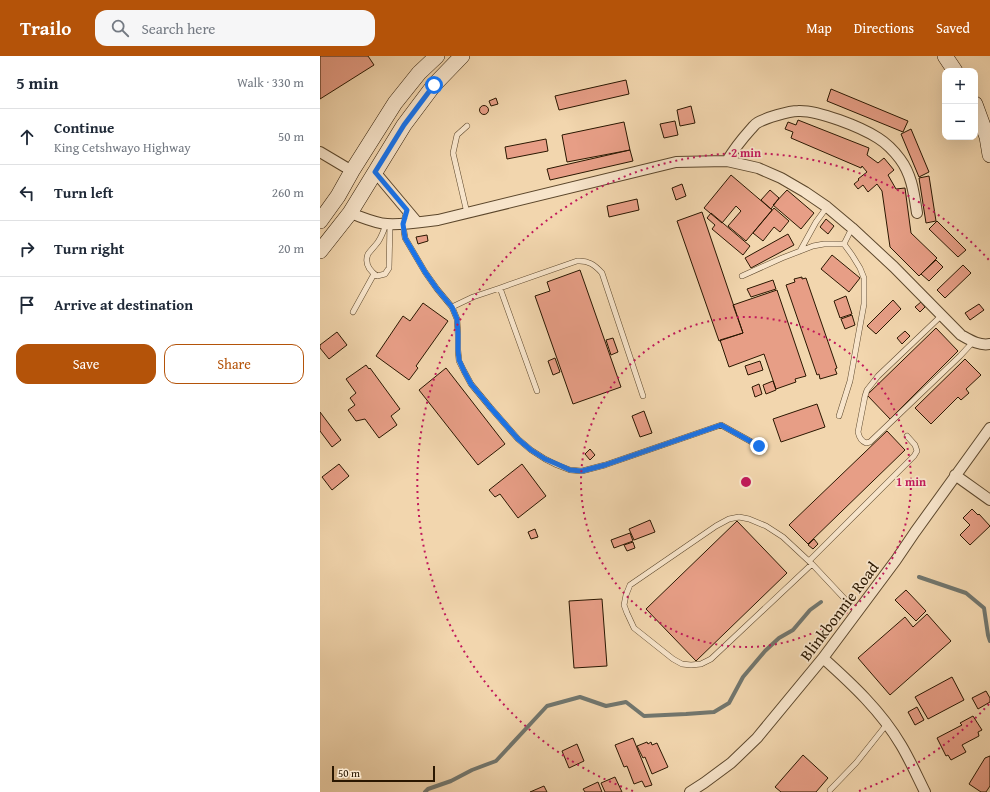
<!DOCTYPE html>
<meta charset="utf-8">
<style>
body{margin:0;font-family:"Gentium Book Plus",serif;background:#f6f6f7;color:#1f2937}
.controls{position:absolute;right:12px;top:12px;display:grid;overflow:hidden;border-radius:8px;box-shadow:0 4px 16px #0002}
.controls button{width:36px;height:36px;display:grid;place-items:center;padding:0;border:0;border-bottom:1px solid #e0e1e3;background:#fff;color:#1f2937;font:20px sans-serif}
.scale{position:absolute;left:12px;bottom:10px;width:103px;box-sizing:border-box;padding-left:4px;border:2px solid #2a1701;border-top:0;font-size:11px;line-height:14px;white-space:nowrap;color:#2a1701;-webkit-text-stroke:3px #f7e4ca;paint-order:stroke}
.stop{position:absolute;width:12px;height:12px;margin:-9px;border:3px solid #1a73e8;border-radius:50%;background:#fff}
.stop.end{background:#1a73e8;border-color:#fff;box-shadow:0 1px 4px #0008}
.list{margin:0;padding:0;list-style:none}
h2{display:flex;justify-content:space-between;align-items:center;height:52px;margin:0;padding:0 16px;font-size:17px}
h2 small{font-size:13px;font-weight:400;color:#747a83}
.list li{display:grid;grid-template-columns:26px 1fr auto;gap:12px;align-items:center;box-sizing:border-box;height:56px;padding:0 16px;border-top:1px solid #e0e1e3}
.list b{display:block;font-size:15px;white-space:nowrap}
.list p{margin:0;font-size:13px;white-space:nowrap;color:#747a83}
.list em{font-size:13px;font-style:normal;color:#747a83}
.actions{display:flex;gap:8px;padding:12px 16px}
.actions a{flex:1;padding:9px 0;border:1px solid #b45309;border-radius:12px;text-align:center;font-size:14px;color:#b45309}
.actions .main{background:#b45309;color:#fff}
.icon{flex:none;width:22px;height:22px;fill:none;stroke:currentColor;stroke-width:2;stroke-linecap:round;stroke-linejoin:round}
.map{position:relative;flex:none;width:670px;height:736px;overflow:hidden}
header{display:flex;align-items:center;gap:24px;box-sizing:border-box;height:56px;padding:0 20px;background:#b45309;color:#fff}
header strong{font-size:19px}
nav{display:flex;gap:22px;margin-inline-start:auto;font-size:14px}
.search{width:280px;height:36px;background:#f6f6f7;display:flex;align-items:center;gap:10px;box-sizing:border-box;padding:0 14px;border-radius:12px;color:#747a83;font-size:15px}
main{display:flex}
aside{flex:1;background:#fff}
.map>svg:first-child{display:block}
</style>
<header>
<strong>Trailo</strong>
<div class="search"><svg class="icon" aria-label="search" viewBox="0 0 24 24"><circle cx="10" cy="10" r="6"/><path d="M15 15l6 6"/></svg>Search here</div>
<nav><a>Map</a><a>Directions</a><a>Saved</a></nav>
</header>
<main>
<aside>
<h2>5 min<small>Walk · 330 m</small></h2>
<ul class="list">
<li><svg class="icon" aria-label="ahead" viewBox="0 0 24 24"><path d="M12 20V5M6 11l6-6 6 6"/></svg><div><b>Continue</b><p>King Cetshwayo Highway</p></div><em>50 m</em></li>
<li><svg class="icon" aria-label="left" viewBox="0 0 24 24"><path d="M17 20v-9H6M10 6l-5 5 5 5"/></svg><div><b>Turn left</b></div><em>260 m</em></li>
<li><svg class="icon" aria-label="right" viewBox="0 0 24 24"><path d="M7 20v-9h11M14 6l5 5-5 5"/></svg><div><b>Turn right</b></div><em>20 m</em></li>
<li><svg class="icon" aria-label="arrive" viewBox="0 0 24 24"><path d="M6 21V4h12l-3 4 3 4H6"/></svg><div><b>Arrive at destination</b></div></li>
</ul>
<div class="actions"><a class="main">Save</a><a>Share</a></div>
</aside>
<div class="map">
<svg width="670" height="736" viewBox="0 0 670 736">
<rect width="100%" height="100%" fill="#f2d6ae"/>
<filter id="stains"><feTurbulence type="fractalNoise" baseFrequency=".005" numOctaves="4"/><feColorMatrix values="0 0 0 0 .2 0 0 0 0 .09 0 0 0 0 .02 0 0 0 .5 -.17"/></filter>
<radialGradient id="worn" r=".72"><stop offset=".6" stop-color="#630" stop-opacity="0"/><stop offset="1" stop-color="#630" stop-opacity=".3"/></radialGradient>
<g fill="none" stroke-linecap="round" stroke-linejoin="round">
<path stroke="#71766e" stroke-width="4" d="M599,521L646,537L664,552L668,579L670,585
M105,736L108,733L131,725L152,714L176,705L227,650L260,641L286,650L306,646L324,660L366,658L394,656L409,647L423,621L445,595L459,582L473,574L490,554L501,546"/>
</g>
<path fill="#e79e86" stroke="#2a1701" d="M0,0H48L54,9L0,43Z
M306,24L309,38L239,54L235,40Z
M511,33L588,65L583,76L507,45Z
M176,42L178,48L171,50L169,45Z
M159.5 54a4.5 4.5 0 1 1 9 0a4.5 4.5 0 1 1-9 0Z
M371,50L375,67L360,70L357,54Z
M478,64L549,92L547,99L558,107L564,102L574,114L568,119L576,133L585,132L591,177L617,202L599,220L570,191L562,135L557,128L548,136L543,129L538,133L534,128L539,124L538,123L547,116L542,110L541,112L471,82L473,76L465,73L468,66L476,69Z
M355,65L358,79L344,82L340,68Z
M304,66L310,94L247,106L242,79Z
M591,73L609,116L599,121L581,78Z
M226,83L228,95L187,103L185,91Z
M310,94L313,105L230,124L227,113Z
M411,119L452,154L426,185L408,170L421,155L416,150L402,167L384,152Z
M609,120L616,165L606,167L599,122Z
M362,128L366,140L356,144L352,132Z
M450,134L459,142L451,153L441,144Z
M467,134L494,157L481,173L453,149Z
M317,143L319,154L289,161L287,150Z
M454,152L469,165L460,176L454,171L443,185L433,177Z
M382,156L423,277L399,285L357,165Z
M391,157L430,190L423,199L392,173L395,169L387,162Z
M506,163L514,170L508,178L500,171Z
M617,165L646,194L638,201L609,173Z
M468,178L474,189L431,212L425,202Z
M107,179L108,185L98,188L96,181Z
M512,199L540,222L529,236L501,213Z
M616,204L623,211L609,225L601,218Z
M643,209L651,217L625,242L617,234Z
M260,214L301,331L253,348L215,240L230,235L227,226Z
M482,221V223L486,222L517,312L515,313L517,318L500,323L499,318L497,319L466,229L475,226L474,223Z
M453,224L456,233L431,241L427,233Z
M457,234L486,320L475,323L476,326L456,333L444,298L409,311L400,284L423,277L413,249Z
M526,240L532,258L520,262L514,245Z
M573,244L581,253L556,278L547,270Z
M601,246L605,251L600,256L595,251Z
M103,247L128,265L96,310L98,312L89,324L56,300L83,260L90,265Z
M659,248L664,254L650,264L645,257Z
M532,259L535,269L525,273L521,263Z
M616,272L638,295L570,363L547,339Z
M585,275L590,280L582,288L577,282Z
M17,276L27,289L9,303L0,292V289Z
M293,282L298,296L291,299L286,284Z
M235,302L240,316L233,319L228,305Z
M645,303L661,319L646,333L649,337L641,344L638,341L611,368L595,352Z
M440,305L443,314L428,319L425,310Z
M46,309L49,313L50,312L80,353L71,360L77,369L59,382L45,363L36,365L28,354L35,349L30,342L36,337L26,323Z
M126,312L185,388L158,409L99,334Z
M453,325L456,334L446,338L443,329Z
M439,328L442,338L435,341L432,331Z
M497,348L505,371L461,386L453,363Z
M324,355L332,377L320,381L312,360Z
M0,356L21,384L12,391L0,375Z
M567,375L585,394L488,488L469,469Z
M270,393L275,399L270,404L265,398Z
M19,408L29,420L12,434L2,421Z
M202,408L226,440L198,462L180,438L175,441L169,434Z
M652,453L658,459L659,458L670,470L650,489L640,479L650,469L643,462Z
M330,464L335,476L314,484L309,473Z
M417,465L467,517L376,605L326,553Z
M215,473L218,481L211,483L208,476Z
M310,477L313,485L294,492L291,484Z
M494,483L498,488L493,493L488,489Z
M313,486L315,492L307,495L304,489Z
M586,534L606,555L596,565L575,544Z
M282,543L287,610L254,612L249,545Z
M607,558L631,585L570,639L538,602L585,561L593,571Z
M632,621L644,644L608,663L595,641Z
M666,635L670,642V646L658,653L652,642Z
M597,651L604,664L595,669L588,656Z
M653,660L662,674L658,676L659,680L642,689L646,696L631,704L628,699L626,700L617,682L642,669L640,667Z
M313,682L332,729L325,731L322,725L314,728L307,710L304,711L295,689Z
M327,686L328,688L331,686L332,689L337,687L348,711L332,718L325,701L323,702L317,690Z
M257,688L264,705L249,712L242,695Z
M483,699L508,722L496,736H461L455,731Z
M670,700V730L666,736H661L649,728L665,702Z
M295,721L302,736H285L281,727Z
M278,726L282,736H265L263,733Z
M224,730L227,736H210Z"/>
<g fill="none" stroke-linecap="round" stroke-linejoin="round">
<defs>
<path id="service" d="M147,70L137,79L133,97L147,157
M87,155L83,168L85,182L105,216L117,233L132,251L137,263L138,279V294L139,305L144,315L151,328L170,351L198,383L211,394L225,403L237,409L250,414L262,415L285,409L401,369L439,390
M66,168C64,174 62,180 58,186C55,190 51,194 48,198C44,208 50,215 57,220L65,218L69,212L70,168
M480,195L496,166L507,151
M422,220L462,202L493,190L504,188H524
M180,232L257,205C268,204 275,209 282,217L323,340
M132,251L153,241L180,232L217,335
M33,256L54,218
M622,259L558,320L547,334L545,340L538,376C539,381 541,385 546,387L550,386L640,300L653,286
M519,360L530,325L544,248V222L540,212L532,199L524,188L532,172
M489,505L594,400L597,395L595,389L587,380
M492,508L391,603L381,608L371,609L362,608L353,603L314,572L307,557L304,549L306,539L310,529L396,470L409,463L419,461L429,463L446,470L463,481L492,508L537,556
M510,734L536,707L567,668"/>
<path id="minor" d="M0,96L32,115
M407,105L438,112L461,122L485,136L507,151L532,172L574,211L641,279C650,284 659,290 670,288
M55,116L97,166
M30,157C42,161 54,167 67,168C84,169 101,166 118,164L356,106L407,105C414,93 422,83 431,73C433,71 435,68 437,67C445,62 469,55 478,55C498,54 541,71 558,82C566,87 574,95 580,103C592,119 594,138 597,157
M635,419L670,444
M503,602C532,628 561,655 581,689C590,704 597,720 605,736
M370,736L384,727L411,707L437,682L503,602L576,504L595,476L670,372"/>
<path id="secondary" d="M625,0L635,15
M655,48L667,81L670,99
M0,165L18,140L32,115L75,47L99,17L117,0
M0,195L30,157L84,69L114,29L142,0"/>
</defs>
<use href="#service" stroke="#5c472c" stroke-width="6"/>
<use href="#minor" stroke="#5c472c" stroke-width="12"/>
<use href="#secondary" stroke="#2a1701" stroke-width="16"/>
<use href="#service" stroke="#f7e4ca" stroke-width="5"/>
<use href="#minor" stroke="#f7e4ca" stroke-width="10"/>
<use href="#secondary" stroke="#f7e4ca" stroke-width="15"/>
</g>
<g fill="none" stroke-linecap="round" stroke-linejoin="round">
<path stroke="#1a73e8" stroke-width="5" d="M114,29L84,69L55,116L87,154L83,168L85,182L105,216L117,233L132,251L137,263L138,279V294L139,304L144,315L151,328L170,351L198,383L211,394L225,403L237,408L250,414L262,415L285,409L401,369L439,390"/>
</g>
<g fill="none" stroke="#c2185b" stroke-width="2" stroke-dasharray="2 4">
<circle cx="426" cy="426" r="165"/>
<path d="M669 648A329 329 0 0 1 539 735M313 735A329 329 0 1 1 669 204"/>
</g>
<g text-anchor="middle" stroke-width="3.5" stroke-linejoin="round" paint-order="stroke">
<g font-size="16" fill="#2a1701" stroke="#f7e4ca">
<text transform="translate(519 555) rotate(-53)" y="6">Blinkbonnie Road</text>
</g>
</g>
<circle cx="426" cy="426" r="6" fill="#c2185b" stroke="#f7e4ca" stroke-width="2"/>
<g font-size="12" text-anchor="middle" font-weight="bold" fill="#c2185b" stroke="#f7e4ca" stroke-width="3.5" stroke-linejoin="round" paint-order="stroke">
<text x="426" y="101">2 min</text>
<text x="591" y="430">1 min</text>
</g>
<rect width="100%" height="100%" filter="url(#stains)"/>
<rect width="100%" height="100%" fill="url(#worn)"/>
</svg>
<div class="controls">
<button>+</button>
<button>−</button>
</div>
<div class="scale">50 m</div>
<div class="stop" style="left:114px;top:29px"></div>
<div class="stop end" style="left:439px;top:390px"></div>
</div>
</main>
